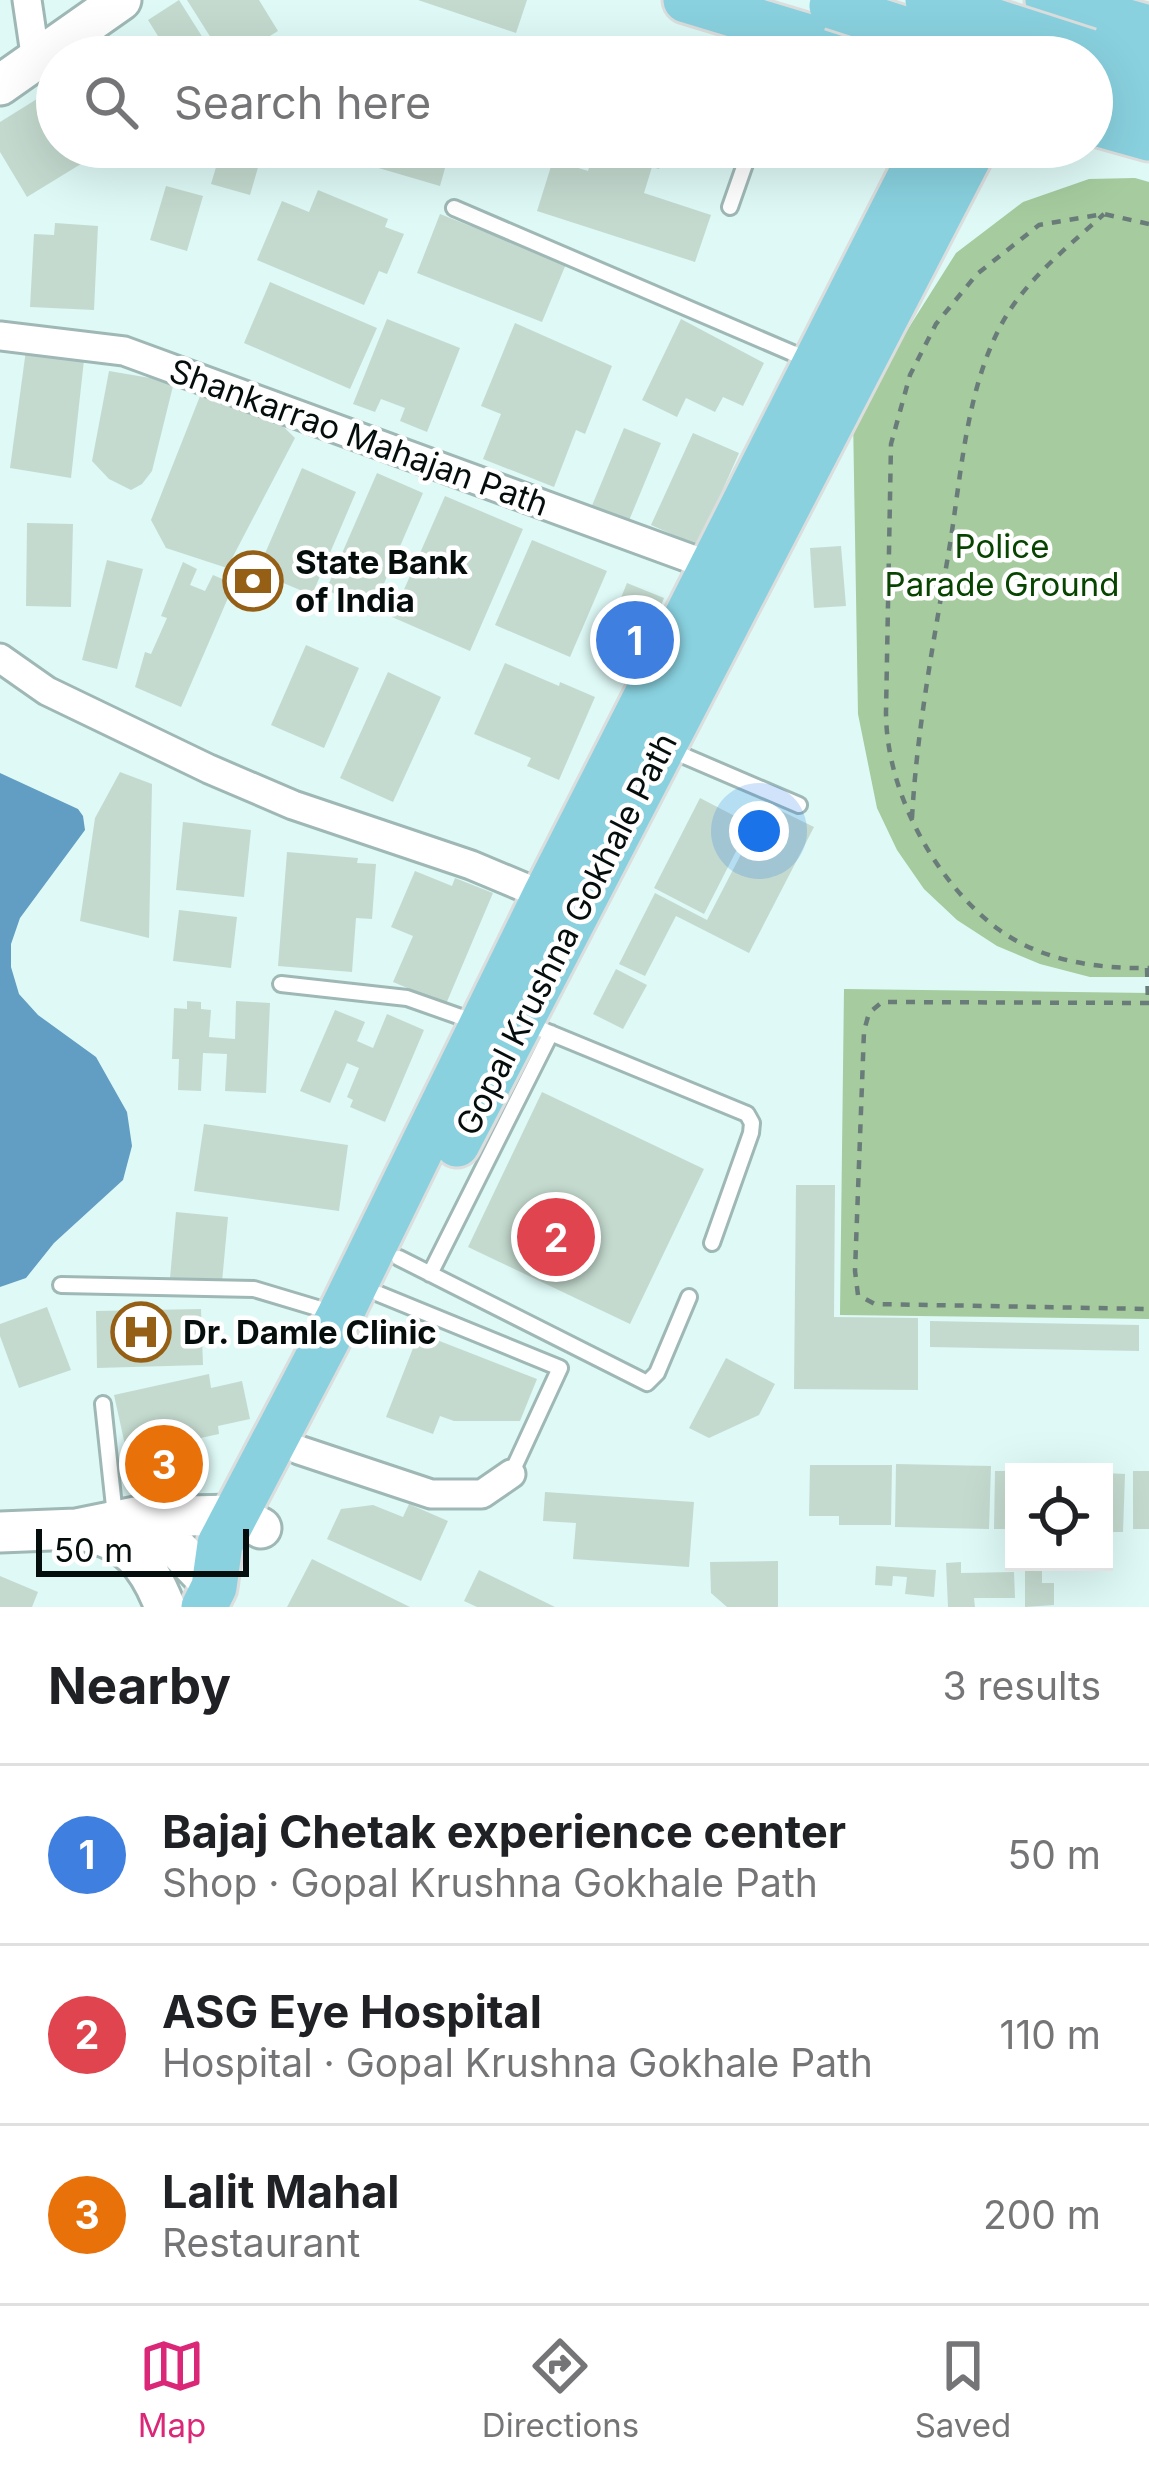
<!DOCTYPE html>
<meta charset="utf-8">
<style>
body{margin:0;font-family:Inter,sans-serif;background:#f6f6f6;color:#202124}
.controls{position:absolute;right:36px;bottom:36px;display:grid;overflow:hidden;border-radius:0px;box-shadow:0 12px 48px #0002}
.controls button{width:108px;height:108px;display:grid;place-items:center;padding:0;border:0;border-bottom:3px solid #e0e0e0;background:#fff;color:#202124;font:60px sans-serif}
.scale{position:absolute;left:36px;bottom:30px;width:213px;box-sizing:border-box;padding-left:12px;border:6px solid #050e0d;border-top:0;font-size:33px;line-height:42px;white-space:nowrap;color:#050e0d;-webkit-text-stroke:9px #fff;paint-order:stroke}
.you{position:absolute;left:759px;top:831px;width:42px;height:42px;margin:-30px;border:9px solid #fff;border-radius:50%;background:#1a73e8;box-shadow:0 0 0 18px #1a73e833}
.badge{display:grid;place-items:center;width:78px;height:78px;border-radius:50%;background:#db2777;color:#fff;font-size:39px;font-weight:700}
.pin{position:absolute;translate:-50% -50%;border:6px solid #fff;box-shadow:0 3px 12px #0006}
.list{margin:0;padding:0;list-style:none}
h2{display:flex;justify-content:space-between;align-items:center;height:156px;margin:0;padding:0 48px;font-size:51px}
h2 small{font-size:39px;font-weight:400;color:#757577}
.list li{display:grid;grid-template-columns:78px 1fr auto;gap:36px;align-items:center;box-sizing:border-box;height:180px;padding:0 48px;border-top:3px solid #e0e0e0}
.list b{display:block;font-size:45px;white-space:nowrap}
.list p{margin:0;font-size:39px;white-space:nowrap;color:#757577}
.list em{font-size:39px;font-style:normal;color:#757577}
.icon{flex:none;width:66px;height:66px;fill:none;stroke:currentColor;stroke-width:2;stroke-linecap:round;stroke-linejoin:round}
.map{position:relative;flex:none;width:1149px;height:1607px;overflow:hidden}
.search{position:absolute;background:#fff;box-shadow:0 12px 48px #0002;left:36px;right:36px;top:36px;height:132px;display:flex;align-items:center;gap:30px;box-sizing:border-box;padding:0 42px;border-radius:66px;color:#757577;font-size:45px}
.sheet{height:696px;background:#fff}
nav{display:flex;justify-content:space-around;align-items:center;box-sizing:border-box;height:168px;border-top:3px solid #e0e0e0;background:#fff;font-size:33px;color:#757577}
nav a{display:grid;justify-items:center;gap:6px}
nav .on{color:#db2777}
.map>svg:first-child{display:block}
</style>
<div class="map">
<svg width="1149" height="1607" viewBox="0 0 1149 1607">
<rect width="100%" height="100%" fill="#def9f6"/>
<path fill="#a5cb9e" d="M1135,178L1149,182V977H1090L1040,964L997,946L957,920L924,889L897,850L877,808L858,714L853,416L956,253L1023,202L1089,179Z
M844,989L1149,993V1319L840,1315Z"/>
<path fill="#629dc3" d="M0,773L78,809L83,816L85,830L20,918L11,944V967L19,994L38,1015L96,1057L127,1112L132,1146L123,1180L54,1243L26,1278L0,1287Z"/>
<path fill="#c4dacf" d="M179,0L215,57H153L166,49L148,20Z
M187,0H259L278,31L236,57H223Z
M418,0H527L516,33Z
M122,36L135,57H87Z
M53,89L57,96V147H89L94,156L27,197L0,152V122Z
M222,147H264L250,195L211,184Z
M363,147H451L440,186L358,162Z
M595,147H667L659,169L652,167L644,193L711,215L695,262L537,211L553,160L588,171Z
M166,186L203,196L187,251L150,240Z
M318,190L388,219L385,227L404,234L387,274L379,271L364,305L257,260L282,201L309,212Z
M440,214L566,264L542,322L417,273Z
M55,223L98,226L94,310L30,307L34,234L54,235Z
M270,282L377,328L350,389L244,343Z
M387,319L460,348L427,432L400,421L405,408L381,399L375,412L353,404Z
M681,319L764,363L743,406L723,397L715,412L686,398L677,417L642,400Z
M515,323L612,366L585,434L576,430L554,487L483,459L501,414L481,406Z
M26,350L84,360L71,478L10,468Z
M109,371L174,382L152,471L142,484L131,490L109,479L92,461Z
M204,386L261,405L295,438L227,568L166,548L151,520Z
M624,428L661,443L628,523L591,508Z
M693,433L739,453L698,546L651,525Z
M302,468L356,492L312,595L257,572Z
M377,473L423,493L373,609L326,590Z
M445,496L523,529L470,651L392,617Z
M27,523L73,524L71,607L26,606Z
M532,540L607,571L570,657L495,625Z
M841,546L846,606L814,608L810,548Z
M107,560L143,569L117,669L82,660Z
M183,562L197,569L190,585L205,591L213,575L234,584L181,707L135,687L145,652L151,654L167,618L161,616Z
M627,583L664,598L633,676L595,661Z
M306,645L359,668L324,748L271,725Z
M505,663L559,686L560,682L595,697L559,780L527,766L531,758L474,734Z
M388,672L441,697L393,802L340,778Z
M120,772L152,784L149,938L80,921L95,818Z
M700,798L750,824L704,914L654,888Z
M767,804L814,827L749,953L676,916L645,976L619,964L655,893L707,920Z
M183,822L251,830L244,897L176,890Z
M287,852L358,858L357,863L376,864L372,919L356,918L352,972L278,966Z
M415,871L452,886L455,878L493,893L446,1004L393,982L413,936L391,927Z
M179,910L237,917L231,968L173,961Z
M616,969L647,985L623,1029L593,1014Z
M187,1001L201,1002V1009L211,1010L209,1037L235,1039L236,1001L270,1003L266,1093L225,1091L227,1054L203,1053L201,1091L178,1090L179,1059H172L174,1008L187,1009Z
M335,1010L365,1022L357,1041L373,1048L387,1014L424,1030L385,1122L350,1107L353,1100L347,1097L359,1068L347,1063L330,1103L300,1091Z
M542,1092L704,1169L630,1324L468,1247Z
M204,1124L348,1145L339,1211L194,1191Z
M796,1185H835L834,1317L918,1318V1390L794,1389Z
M176,1212L228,1217L222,1282L170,1278Z
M47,1307L71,1370L19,1388L0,1336V1324Z
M201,1309L203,1365L97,1368L96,1311Z
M930,1321L1139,1325V1351L930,1347Z
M419,1333L537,1379L520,1421H454L440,1416L433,1434L386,1417Z
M726,1358L775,1384L759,1415L709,1438L689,1428Z
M209,1374L211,1388L242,1381L250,1419L218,1426L219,1434L127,1454L114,1395Z
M896,1464L991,1466L989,1529L895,1527Z
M810,1465H892L891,1525H839V1516H809Z
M995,1471H1014V1529H994Z
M1133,1471H1149V1529H1133Z
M1104,1473L1125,1474L1123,1532H1104Z
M545,1492L694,1502L689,1567L573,1559L576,1523L543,1521Z
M409,1504L448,1521L421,1581L327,1539L341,1509L373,1505L403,1517Z
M312,1559L410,1607H287Z
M778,1561V1607H727L711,1593L710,1562Z
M961,1562V1573L1014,1572L1015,1598H974L975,1607H948L946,1563Z
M876,1566L936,1570L934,1597L905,1594L907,1577L893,1576L892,1586L875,1585Z
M479,1570L555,1607H477L464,1601Z
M1025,1571H1042V1583H1054V1605L1025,1607Z
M0,1576L38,1592L32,1607H0Z"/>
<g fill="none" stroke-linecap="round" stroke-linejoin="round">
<defs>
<path id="lane" d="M730,207L751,147
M454,208L811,361
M668,749L799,805
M281,984L407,998L478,1023
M526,1023L747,1114L752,1123L751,1133L712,1243
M399,1258L647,1383L657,1373L689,1297
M430,1274L551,1033
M61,1285L254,1289L334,1313
M379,1294L560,1368L511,1474
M103,1404L115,1516"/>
<path id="street" d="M27,0L36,61
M0,336L124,351L711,566
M0,658L47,691L209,769L293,805L471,865L545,896
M299,1450L431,1494H482L511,1474"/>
<path id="secondary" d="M0,85L121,0
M135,1517L236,1515L261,1528
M81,1530C128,1539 148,1563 165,1607
M0,1532L76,1529L135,1517L171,1542L214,1587"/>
<path id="primary" d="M686,0L875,57
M1048,0L1149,28
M1089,52L1149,69
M1092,89L1149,105
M1092,122L1149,138
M457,1144L974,147
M204,1607L214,1587L220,1544L340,1315L545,896L925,147"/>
</defs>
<use href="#lane" stroke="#9fb8b6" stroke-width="20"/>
<use href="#street" stroke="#9fb8b6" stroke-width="33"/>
<use href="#secondary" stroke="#9fb8b6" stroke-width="45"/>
<use href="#primary" stroke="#dcdddd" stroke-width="51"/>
<path stroke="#6a7c7a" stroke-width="4.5" stroke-dasharray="9 9" stroke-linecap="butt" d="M1149,224L1104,214L1039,225L977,274L936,324L910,375L891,444L886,712C886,791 934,881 998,929C1041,961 1098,969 1149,968
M912,818C917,726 935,635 950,544C962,469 967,379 1008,313C1032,275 1071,244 1104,214
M1147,968L1148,1003
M1149,1003L882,1002L869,1013L864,1031L855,1271L858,1295L875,1304L1149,1309"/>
<use href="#lane" stroke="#fff" stroke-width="14"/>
<use href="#street" stroke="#fff" stroke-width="27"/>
<use href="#secondary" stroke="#fff" stroke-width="39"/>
<use href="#primary" stroke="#89d1df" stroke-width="45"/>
<defs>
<path id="primary-bridge" d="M928,0L1089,52
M832,6L990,57"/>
</defs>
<use href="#primary-bridge" stroke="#dcdddd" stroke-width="51" stroke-linecap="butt"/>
<use href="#primary-bridge" stroke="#89d1df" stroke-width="45"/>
</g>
<defs>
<symbol id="bank-ring" viewBox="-11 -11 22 22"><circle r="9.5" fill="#fff" stroke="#955f16" stroke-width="1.5"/><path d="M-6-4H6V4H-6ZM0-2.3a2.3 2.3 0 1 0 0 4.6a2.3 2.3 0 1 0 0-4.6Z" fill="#955f16"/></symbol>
<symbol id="hospital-ring" viewBox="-11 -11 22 22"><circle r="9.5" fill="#fff" stroke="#955f16" stroke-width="1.5"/><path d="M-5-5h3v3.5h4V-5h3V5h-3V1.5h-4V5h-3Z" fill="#955f16"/></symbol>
</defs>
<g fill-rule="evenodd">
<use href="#bank-ring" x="220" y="548" width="66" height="66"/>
<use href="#hospital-ring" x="108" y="1299" width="66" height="66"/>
</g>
<g text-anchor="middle" stroke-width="9" stroke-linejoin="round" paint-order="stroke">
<g font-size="33" fill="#050e0d" stroke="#fff">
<text transform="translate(359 437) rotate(20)" y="12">Shankarrao Mahajan Path</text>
<text transform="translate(566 934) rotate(-63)" y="12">Gopal Krushna Gokhale Path</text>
</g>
<g font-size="33" fill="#074400" stroke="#fff">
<text x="1002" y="558">Police<tspan x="1002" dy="38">Parade Ground</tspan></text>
</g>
<g font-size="33" font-weight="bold" fill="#050e0d" stroke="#fff" text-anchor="start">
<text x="295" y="574">State Bank<tspan x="295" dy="38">of India</tspan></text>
<text x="183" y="1344">Dr. Damle Clinic</text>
</g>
</g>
</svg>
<div class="controls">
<button><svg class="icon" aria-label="locate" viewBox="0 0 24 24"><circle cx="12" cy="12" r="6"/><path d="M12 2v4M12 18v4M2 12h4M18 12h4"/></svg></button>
</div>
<div class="scale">50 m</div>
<div class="you"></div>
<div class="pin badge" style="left:635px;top:640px;background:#3f7fe0">1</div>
<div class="pin badge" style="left:556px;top:1237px;background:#e0444e">2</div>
<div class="pin badge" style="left:164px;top:1464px;background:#e8710a">3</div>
<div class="search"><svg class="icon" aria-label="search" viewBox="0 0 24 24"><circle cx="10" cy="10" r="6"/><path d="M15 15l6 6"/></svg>Search here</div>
</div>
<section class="sheet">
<h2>Nearby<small>3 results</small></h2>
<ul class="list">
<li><span class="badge" style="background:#3f7fe0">1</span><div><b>Bajaj Chetak experience center</b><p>Shop · Gopal Krushna Gokhale Path</p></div><em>50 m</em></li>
<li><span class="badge" style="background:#e0444e">2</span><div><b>ASG Eye Hospital</b><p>Hospital · Gopal Krushna Gokhale Path</p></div><em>110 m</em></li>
<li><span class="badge" style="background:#e8710a">3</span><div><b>Lalit Mahal</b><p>Restaurant</p></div><em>200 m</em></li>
</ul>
</section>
<nav>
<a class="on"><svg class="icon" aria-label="map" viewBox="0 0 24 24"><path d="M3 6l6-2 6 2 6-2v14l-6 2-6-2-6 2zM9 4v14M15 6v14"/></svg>Map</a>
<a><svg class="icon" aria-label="directions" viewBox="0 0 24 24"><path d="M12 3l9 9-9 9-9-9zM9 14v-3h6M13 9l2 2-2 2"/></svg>Directions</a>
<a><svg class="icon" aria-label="saved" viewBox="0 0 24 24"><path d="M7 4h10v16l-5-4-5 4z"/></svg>Saved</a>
</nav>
